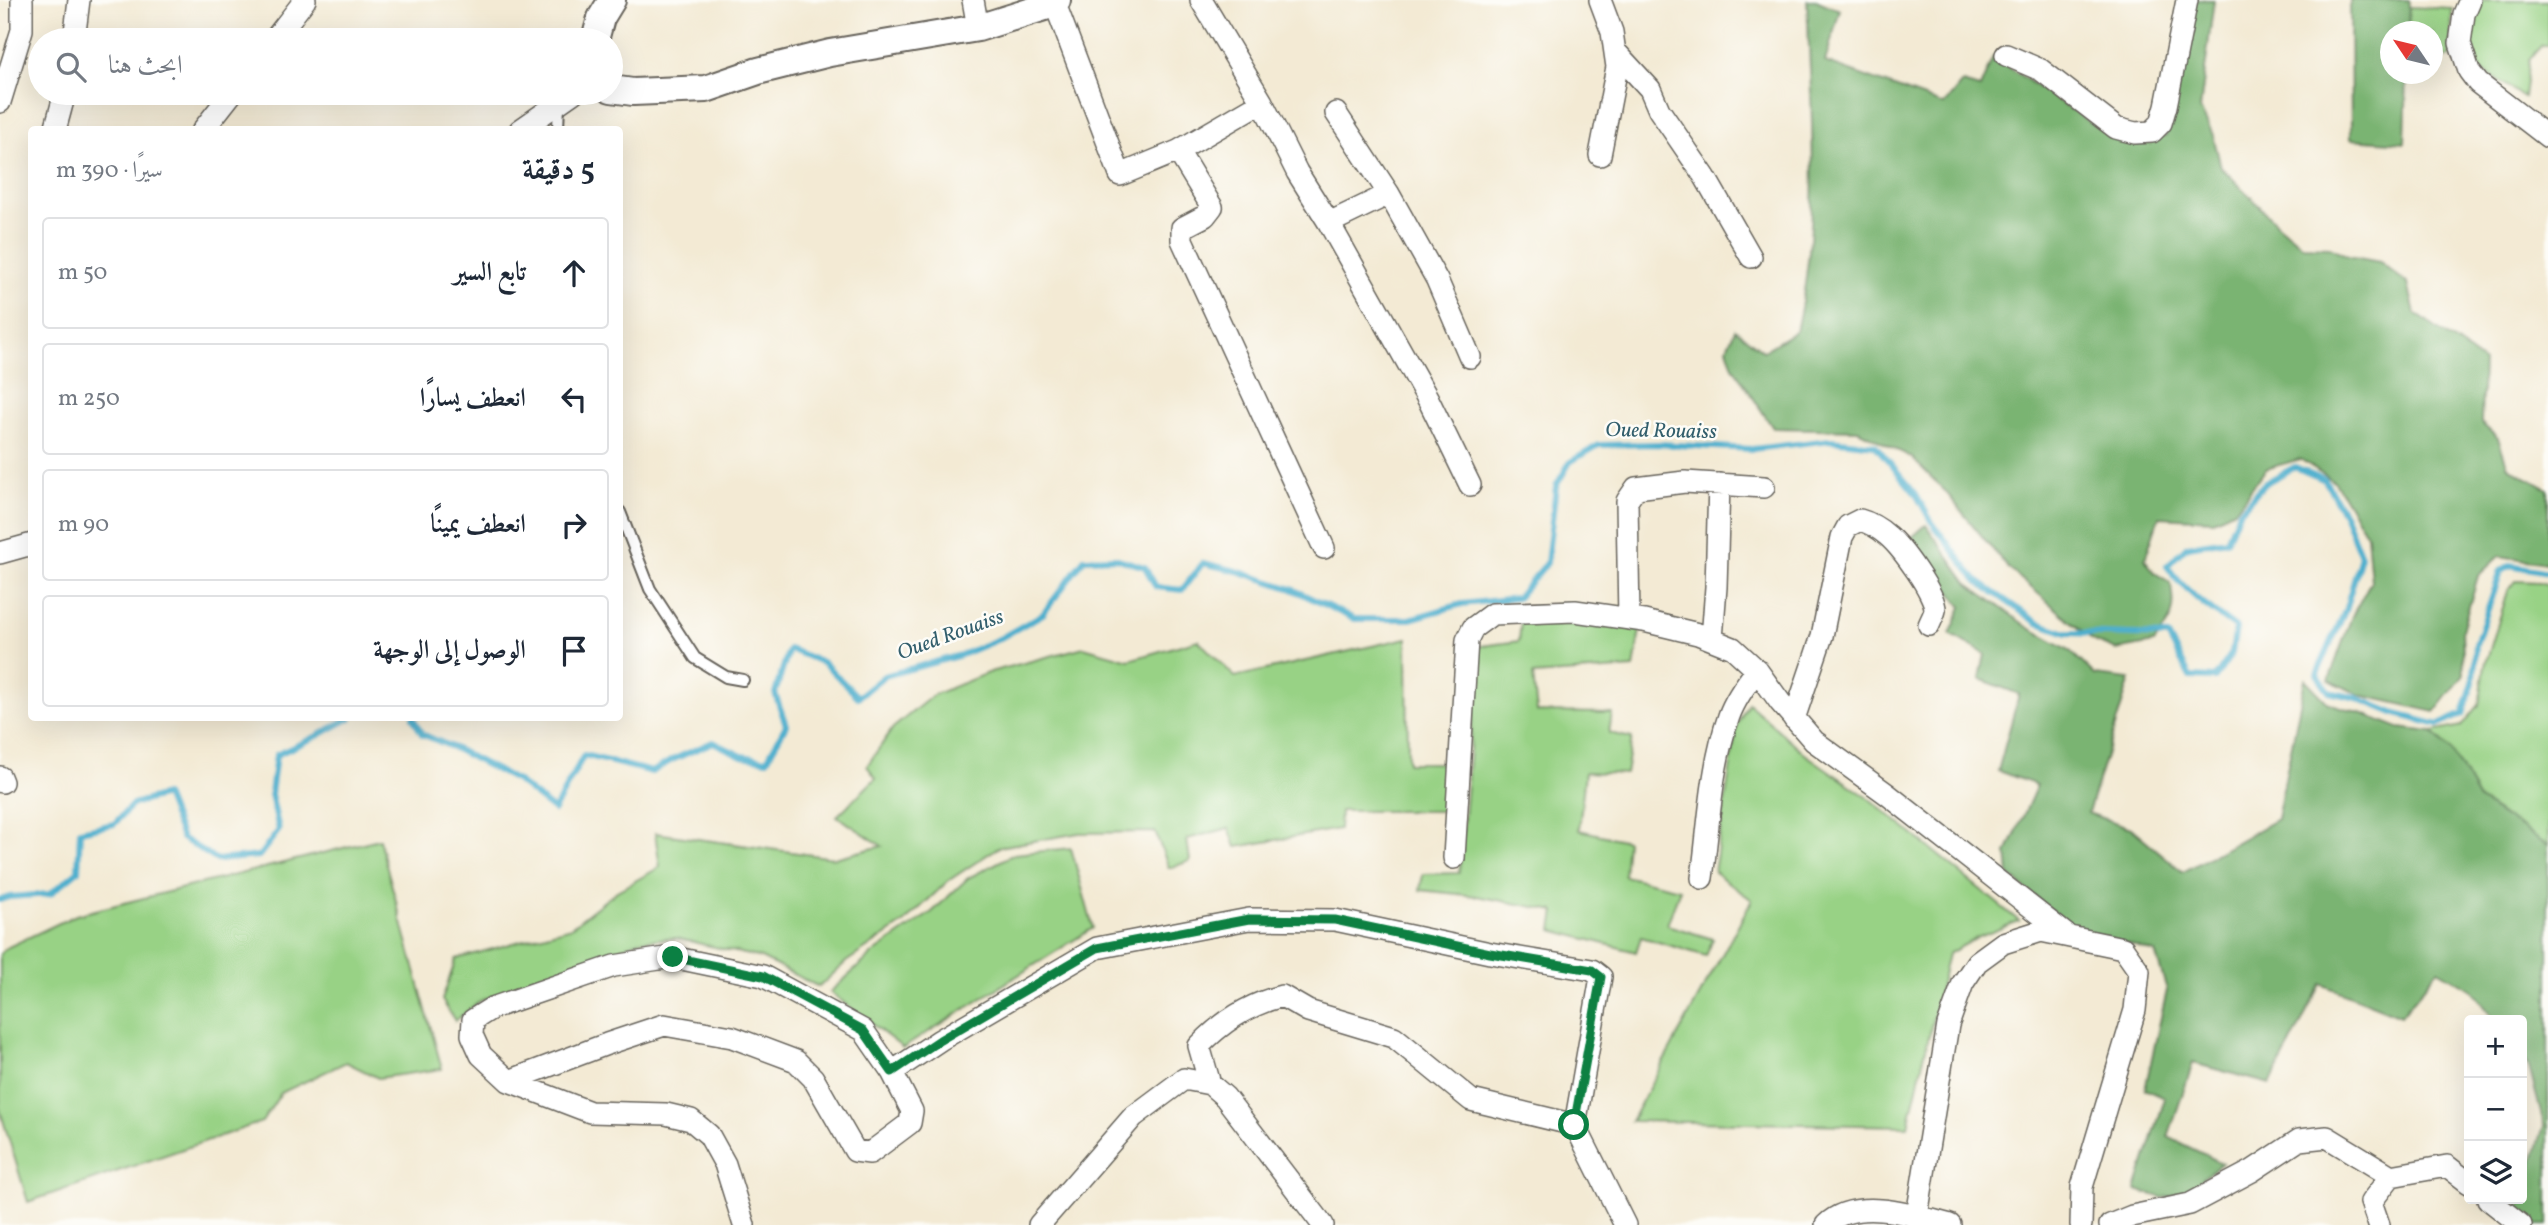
<!DOCTYPE html>
<html lang="ar">
<meta charset="utf-8">
<style>
body{margin:0;font-family:Vollkorn,Amiri,serif;background:#f6f6f7;color:#1f2937;direction:rtl}
.controls{position:absolute;right:21px;bottom:21px;display:grid;overflow:hidden;border-radius:7px;box-shadow:0 7px 28px #0002}
.controls button{width:63px;height:63px;display:grid;place-items:center;padding:0;border:0;border-bottom:2px solid #e0e1e3;background:#fff;color:#1f2937;font:35px sans-serif}
.compass{position:absolute;left:2380px;top:21px;width:63px;height:63px;border-radius:50%;background:#fff;box-shadow:0 7px 28px #0002;rotate:305deg}
.stop{position:absolute;width:21px;height:21px;margin:-16px;border:5px solid #0b8043;border-radius:50%;background:#fff}
.stop.end{background:#0b8043;border-color:#fff;box-shadow:0 2px 7px #0008}
.list{margin:0;padding:0;list-style:none}
h2{display:flex;justify-content:space-between;align-items:center;height:91px;margin:0;padding:0 28px;font-size:30px}
h2 small{font-size:23px;font-weight:400;color:#747a83}
.list li{display:grid;grid-template-columns:46px 1fr auto;gap:21px;align-items:center;box-sizing:border-box;height:112px;margin:0 14px 14px;padding:0 14px;border:2px solid #e0e1e3;border-radius:7px}
.list b{display:block;font-size:26px;white-space:nowrap}
.list em{font-size:23px;font-style:normal;color:#747a83}
.icon{flex:none;width:38px;height:38px;fill:none;stroke:currentColor;stroke-width:2;stroke-linecap:round;stroke-linejoin:round}
.map{position:relative;flex:none;width:2548px;height:1225px;overflow:hidden;direction:ltr}
.search{position:absolute;background:#fff;box-shadow:0 7px 28px #0002;left:28px;top:28px;width:595px;height:77px;display:flex;align-items:center;gap:18px;box-sizing:border-box;padding:0 24px;border-radius:38px;color:#747a83;font-size:26px}
.panel{position:absolute;background:#fff;box-shadow:0 7px 28px #0002;left:28px;top:126px;width:595px;height:595px;border-radius:7px;direction:rtl}
.map>svg:first-child{display:block}
</style>
<div class="map">
<svg width="2548" height="1225" viewBox="0 0 2548 1225">
<rect width="100%" height="100%" fill="#fdfcf7"/>
<filter id="ink" filterUnits="userSpaceOnUse"><feTurbulence type="fractalNoise" baseFrequency=".0143" numOctaves="2"/><feDisplacementMap in="SourceGraphic" scale="14" xChannelSelector="R" yChannelSelector="G"/><feConvolveMatrix kernelMatrix="1 2 1 2 8 2 1 2 1" color-interpolation-filters="sRGB"/></filter>
<filter id="wash" filterUnits="userSpaceOnUse"><feTurbulence type="fractalNoise" baseFrequency=".00686" numOctaves="4" result="noise"/><feDisplacementMap in="SourceGraphic" scale="28" xChannelSelector="R" yChannelSelector="G"/><feGaussianBlur stdDeviation="1.57" result="paint"/><feColorMatrix in="noise" values="0 0 0 0 0 0 0 0 0 0 0 0 0 0 0 0 0 1.4 0 .05"/><feComposite in="paint" operator="in"/></filter>
<g filter="url(#wash)">
<rect width="100%" height="100%" fill="#f3ead4"/>
<path fill="#98d285" stroke="#5a7750" stroke-width="2" d="M2481,0H2548V45H2542L2529,59L2524,97L2477,67C2472,41 2463,22 2481,0Z
M2409,7L2452,9L2451,57L2433,58L2432,32H2408Z
M2516,581L2540,582L2548,585V845L2479,800L2450,749L2432,732L2462,726L2479,705L2485,666L2508,591Z
M1521,621L1604,624L1640,630L1634,668L1533,675L1537,712L1612,713L1609,733L1632,738L1626,774L1585,772L1579,830L1627,841L1624,876L1680,889L1667,925L1713,939L1706,956L1641,937L1636,952L1552,930L1555,911L1476,896L1420,890L1423,874L1459,873L1474,704V647L1519,641Z
M1407,638L1408,763H1449L1448,811H1340L1339,829L1236,847L1229,828L1187,839L1190,861L1169,868L1155,832L1079,833L999,847L948,881L904,923L846,962L819,987L761,958L676,938L642,940L480,1001L455,1021L442,1000L456,959L571,927L617,891L660,867L655,833L834,858L882,846L837,816L876,778L867,766L893,728L933,695L990,672L1084,647L1129,660L1198,640L1235,677Z
M1748,703L1805,754L1867,797L2019,921L1977,938L1948,954L1908,1126L1631,1121L1752,900L1714,872L1737,725Z
M379,839L442,1069L378,1078L346,1062L281,1093L262,1122L28,1202L0,1110V954L6,948L76,915Z
M1071,848L1093,928L903,1048L830,992L876,951L932,912L968,878L1014,854Z"/>
<path fill="#7ab472" stroke="#4b6847" stroke-width="2" d="M1807,0H1816L1840,10L1825,62L1944,105L1962,83L1980,88L1993,57L2121,143L2166,136L2191,0H2214L2200,109L2213,135L2221,167L2278,225L2303,246L2330,247L2348,256L2380,262L2408,284L2415,313L2483,362L2481,423L2498,438L2508,467L2548,489V563L2499,556L2478,576L2462,630L2464,675L2435,712L2360,695L2329,680L2352,616L2371,581L2367,535L2335,482L2300,459L2266,469L2235,510L2213,520L2159,517L2145,559L2155,573L2171,583C2178,611 2171,621 2154,643L2116,650L2095,642L2008,568L1945,491L1911,457L1858,430L1773,428L1733,367L1727,348L1735,329L1763,351L1796,331C1822,223 1811,110 1807,0Z
M2350,0H2409L2408,31L2390,32V74H2407L2405,143L2351,139Z
M1926,525L1967,583L2029,628L2068,649L2095,675L2130,679L2088,813L2131,828L2183,872L2277,819L2305,679L2328,703L2361,713L2399,728L2432,732L2450,749L2479,800L2548,845V1225H2531L2518,1215L2544,1125L2529,1067L2522,1057V1020H2495L2472,990L2438,970L2401,1016L2321,984L2270,1084L2193,1063L2168,1137L2222,1163L2185,1192L2164,1198L2136,1190L2165,1098L2145,1089L2167,990L2155,952L2070,926L2009,875L2007,853L2037,785L1998,771L2019,694L1980,679L1985,654L1950,634L1962,607L1910,539Z"/>
<g fill="none" stroke-linecap="round" stroke-linejoin="round">
<path stroke="#4eafcd" stroke-width="6" d="M413,718L422,734L452,747L517,781L554,810L584,755L652,772L672,760L713,742L742,756L767,760L786,725L775,693L789,649L824,663L858,697L884,676L961,655L999,639L1043,614L1084,559L1115,558L1145,567L1156,587L1182,590L1203,563L1237,571L1292,589L1354,619H1410L1462,604L1517,598L1547,563L1556,486L1570,462L1599,445L1658,444L1752,449L1831,440L1875,445L1916,494L1931,521L1976,580L2038,623L2067,633L2168,636L2190,677L2215,678L2232,653L2236,628C2210,609 2185,592 2167,566L2187,546L2227,540L2239,512L2265,483L2295,467L2325,480L2345,516L2361,556L2345,611L2317,674L2329,692L2357,698L2396,714L2439,725L2463,714L2474,679L2476,644L2501,571L2510,565L2548,572
M0,900L10,897L50,894L78,871L80,831L114,824L133,804L165,795L182,838L217,860L259,856L279,830L271,794L276,755L317,736L350,718"/>
</g>
</g>
<g filter="url(#ink)">
<g fill="none" stroke-linecap="round" stroke-linejoin="round">
<defs>
<path id="service" d="M558,130L559,103
M620,512L650,589L695,658L726,677L743,680"/>
<path id="minor" d="M973,0L978,28
M1201,0L1262,102L1297,172L1329,223L1428,399L1470,485
M2470,0L2464,14L2460,43L2469,71L2478,83L2548,137
M1054,1L1120,175L1178,151
M74,40L79,0
M274,40L305,0
M1615,51L1650,89L1659,110L1705,177L1751,257
M2006,55L2041,70L2116,128L2135,133L2152,132L2161,123L2166,106L2187,0
M0,102L22,30V0
M1262,102L1178,151L1212,207L1205,216L1182,228V240L1324,548
M1336,113L1389,194L1437,280L1470,357
M55,130L65,93
M203,130L232,93
M520,130L573,93
M1600,155L1617,67L1612,32L1600,0
M1329,223L1389,194
M0,553L32,544
M1629,619L1627,501L1636,488L1685,482L1764,487
M1712,639L1716,587L1719,484
M1794,719L1822,636L1842,537L1848,526L1860,520C1871,523 1879,528 1888,536C1901,547 1936,594 1935,610C1934,615 1931,620 1929,625
M0,777L2,782
M1454,858L1467,640L1473,628L1492,614L1575,611L1644,621L1698,634L1733,648L1757,670L1780,702L1814,741L1887,794L2068,936
M1702,878C1709,825 1711,767 1729,716C1735,699 1746,684 1757,670
M892,1072L940,1040L1097,948L1249,919L1335,920L1490,953L1592,970L1601,977L1575,1125L1625,1225
M509,1081L607,1044L664,1025L732,1037L796,1061L813,1078L855,1151L870,1153L910,1123L912,1111L892,1072L863,1030L763,976L672,957L614,966L492,1008L473,1020L472,1035L481,1055L509,1081L590,1112L666,1114L691,1120L709,1135L725,1164L744,1225
M1210,1084L1199,1046C1221,1023 1250,1004 1282,996L1308,1011L1394,1037L1471,1100L1575,1125
M2488,1199L2521,1225
M1039,1225L1133,1117L1184,1079L1210,1084L1225,1097L1323,1225
M1826,1225C1855,1196 1914,1215 1950,1225
M1918,1225L1917,1216L1948,1025L1963,983L1977,962L2003,943L2041,931L2123,948L2139,971L2135,1010L2082,1187L2081,1225
M2110,1225L2132,1216L2190,1204L2252,1171L2299,1140L2327,1137L2391,1176
M2379,1225L2371,1202L2391,1176L2447,1166L2469,1183"/>
<path id="tertiary" d="M595,40L601,18L612,0
M611,89L633,92L706,89L758,71L830,53L978,28L1051,5L1057,0"/>
</defs>
<use href="#service" stroke="#67645c" stroke-width="14"/>
<use href="#minor" stroke="#67645c" stroke-width="24"/>
<use href="#tertiary" stroke="#67645c" stroke-width="30"/>
<use href="#service" stroke="#fff" stroke-width="10"/>
<use href="#minor" stroke="#fff" stroke-width="21"/>
<use href="#tertiary" stroke="#fff" stroke-width="26"/>
</g>
</g>
<g fill="none" stroke-linecap="round" stroke-linejoin="round" filter="url(#ink)">
<path stroke="#0b8043" stroke-width="9" d="M673,957L763,976L863,1030L892,1072L940,1040L1097,948L1249,919L1335,920L1490,953L1592,970L1601,977L1574,1125"/>
</g>
<g text-anchor="middle" stroke-width="5" stroke-linejoin="round" paint-order="stroke">
<g font-size="21" font-style="italic" fill="#325e6c" stroke="#fdfcf7">
<text transform="translate(1661 430) rotate(1)" y="7">Oued Rouaiss</text>
<text transform="translate(950 634) rotate(-20)" y="7">Oued Rouaiss</text>
</g>
</g>
</svg>
<div class="controls">
<button>+</button>
<button>−</button>
<button><svg class="icon" aria-label="layers" viewBox="0 0 24 24"><path d="M12 4l9 5-9 5-9-5zM3 14l9 5 9-5"/></svg></button>
</div>
<svg class="compass" viewBox="-18 -18 36 36"><path d="M0-13l5 13h-10z" fill="#e53935"/><path d="M0 13l5-13h-10z" fill="#747a83"/></svg>
<div class="stop" style="left:1574px;top:1125px"></div>
<div class="stop end" style="left:673px;top:957px"></div>
<div class="search"><svg class="icon" aria-label="search" viewBox="0 0 24 24"><circle cx="10" cy="10" r="6"/><path d="M15 15l6 6"/></svg>ابحث هنا</div>
<section class="panel">
<h2>5 دقيقة<small>سيرًا · 390 m</small></h2>
<ul class="list">
<li><svg class="icon" aria-label="ahead" viewBox="0 0 24 24"><path d="M12 20V5M6 11l6-6 6 6"/></svg><div><b>تابع السير</b></div><em>50 m</em></li>
<li><svg class="icon" aria-label="left" viewBox="0 0 24 24"><path d="M17 20v-9H6M10 6l-5 5 5 5"/></svg><div><b>انعطف يسارًا</b></div><em>250 m</em></li>
<li><svg class="icon" aria-label="right" viewBox="0 0 24 24"><path d="M7 20v-9h11M14 6l5 5-5 5"/></svg><div><b>انعطف يمينًا</b></div><em>90 m</em></li>
<li><svg class="icon" aria-label="arrive" viewBox="0 0 24 24"><path d="M6 21V4h12l-3 4 3 4H6"/></svg><div><b>الوصول إلى الوجهة</b></div></li>
</ul>
</section>
</div>
